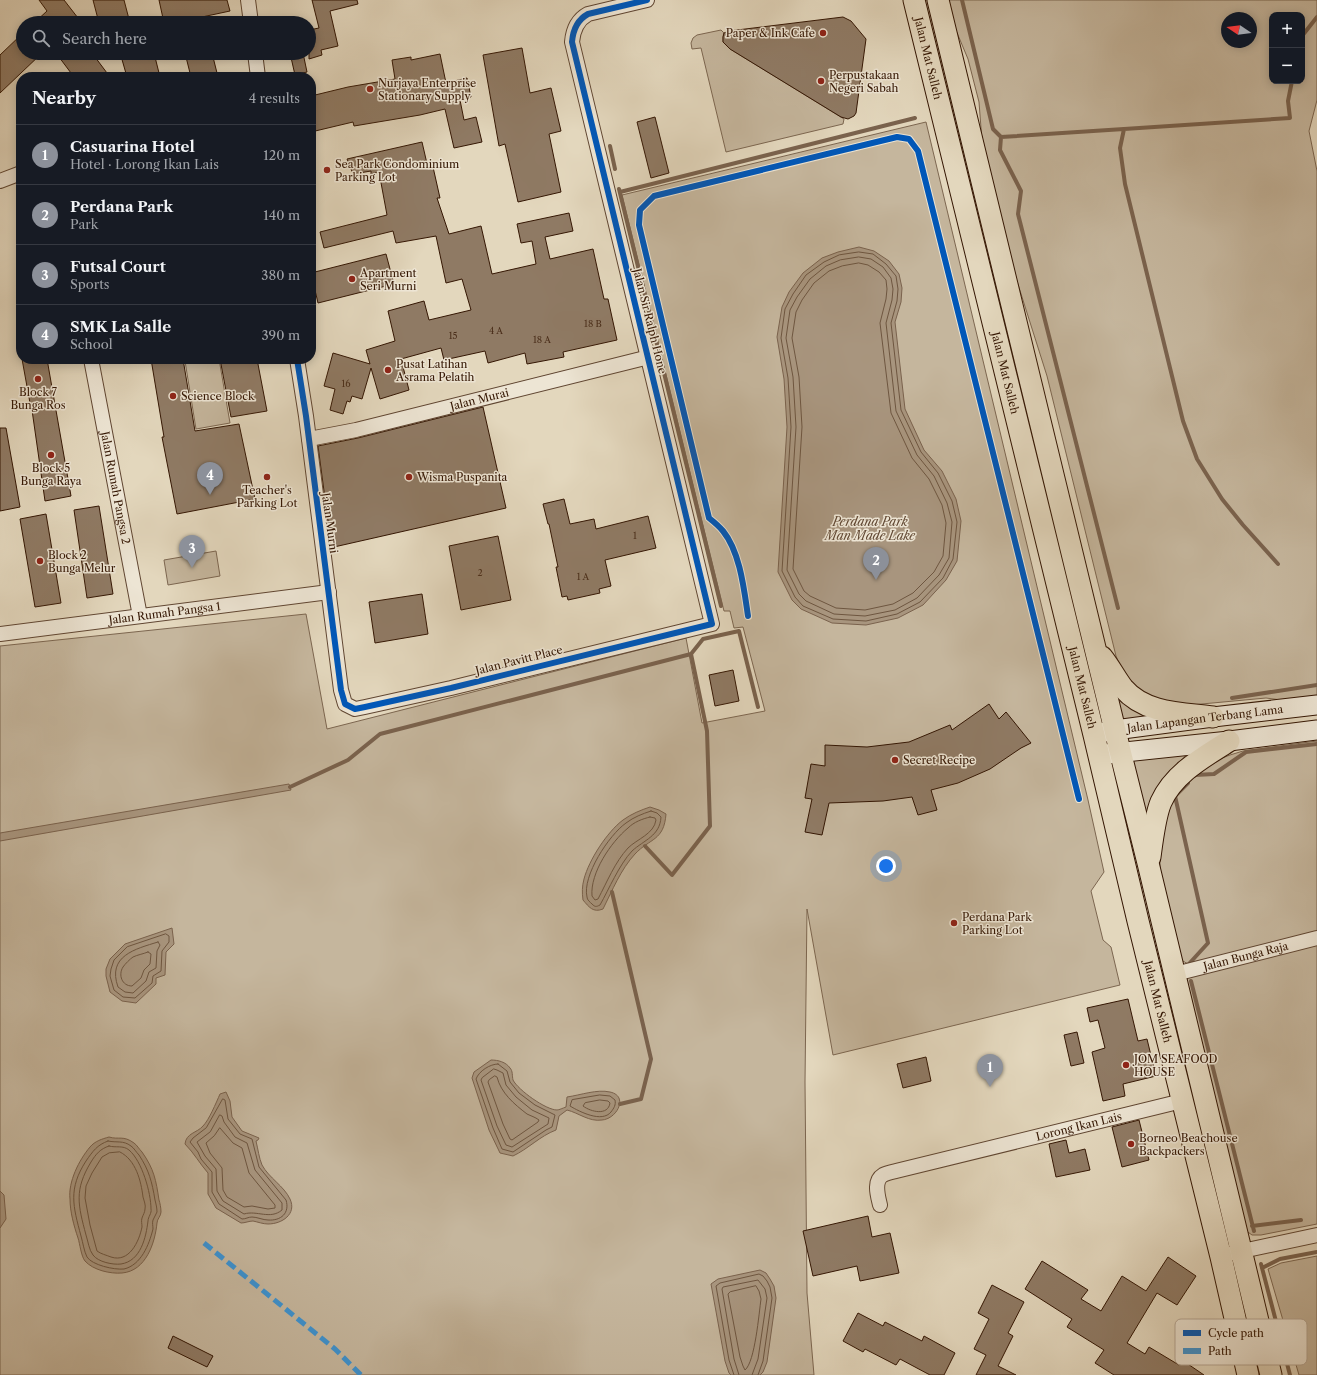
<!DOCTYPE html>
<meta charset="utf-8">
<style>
body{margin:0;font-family:"Libre Caslon Text",serif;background:#242831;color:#f1f3f6}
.controls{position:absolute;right:12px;top:12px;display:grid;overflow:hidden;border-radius:8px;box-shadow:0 2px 10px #0003}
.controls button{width:36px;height:36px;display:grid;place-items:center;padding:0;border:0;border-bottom:1px solid #363941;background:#171b24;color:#f1f3f6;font:20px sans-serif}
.compass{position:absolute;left:1221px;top:12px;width:36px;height:36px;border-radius:50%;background:#171b24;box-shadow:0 2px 10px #0003;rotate:283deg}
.you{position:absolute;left:886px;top:866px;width:14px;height:14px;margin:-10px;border:3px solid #fff;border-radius:50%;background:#1a73e8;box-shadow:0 0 0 6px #1a73e833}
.badge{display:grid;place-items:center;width:26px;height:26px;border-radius:50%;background:#8c9099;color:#fff;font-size:13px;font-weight:700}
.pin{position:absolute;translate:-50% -33px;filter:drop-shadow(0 1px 2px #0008)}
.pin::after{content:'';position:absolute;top:21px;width:14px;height:12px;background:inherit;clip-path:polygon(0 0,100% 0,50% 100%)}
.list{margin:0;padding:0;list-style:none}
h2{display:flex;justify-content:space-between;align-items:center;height:52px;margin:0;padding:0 16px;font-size:17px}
h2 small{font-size:13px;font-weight:400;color:#9ea1a6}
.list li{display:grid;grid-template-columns:26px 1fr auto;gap:12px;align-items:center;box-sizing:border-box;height:60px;padding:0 16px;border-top:1px solid #363941}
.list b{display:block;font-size:15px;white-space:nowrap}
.list p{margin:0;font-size:13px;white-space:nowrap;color:#9ea1a6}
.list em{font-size:13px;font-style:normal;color:#9ea1a6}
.icon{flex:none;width:22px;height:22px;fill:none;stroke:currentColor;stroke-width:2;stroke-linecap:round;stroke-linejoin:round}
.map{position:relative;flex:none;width:1317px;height:1375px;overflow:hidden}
.search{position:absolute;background:#171b24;box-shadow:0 2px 10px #0003;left:16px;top:16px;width:300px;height:44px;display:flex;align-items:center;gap:10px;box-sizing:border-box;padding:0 14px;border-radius:22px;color:#9ea1a6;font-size:15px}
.panel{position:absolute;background:#171b24;box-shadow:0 2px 10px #0003;left:16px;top:72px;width:300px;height:292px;border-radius:16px}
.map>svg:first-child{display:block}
</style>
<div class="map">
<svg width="1317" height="1375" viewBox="0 0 1317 1375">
<rect width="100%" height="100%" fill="#e3d7bd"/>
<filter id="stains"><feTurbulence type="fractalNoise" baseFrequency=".005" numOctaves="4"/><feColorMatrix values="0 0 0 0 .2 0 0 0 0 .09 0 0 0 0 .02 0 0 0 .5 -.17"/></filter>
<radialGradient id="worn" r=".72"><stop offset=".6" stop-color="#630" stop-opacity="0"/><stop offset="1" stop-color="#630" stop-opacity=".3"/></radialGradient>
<path fill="#c5b69d" stroke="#7c6650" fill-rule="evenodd" d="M921,0H930L1104,722H1102Z
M947,0H1317V100L1309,131L1317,171V697L1289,701L1266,698L1191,705L1168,704L1143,696L1125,678L1116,656L1047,376L1016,278L982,141L979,102L968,59L950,16ZM1272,15H1302V81H1272ZM1227,18H1251V42H1227Z
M721,30L724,33L723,37V42L730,49L844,119L843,124L726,152L701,48L692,49L691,43L693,38L697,35Z
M926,122L1088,800L1104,872L1091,891L1103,940L1111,947L1120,985L833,1055L807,909L805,1082L807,1293L814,1375H0V646L306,614L327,729L686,638L702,723L765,711L743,627L734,628L730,611H724L622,195Z
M199,359H219L230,423L196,429L185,361Z
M216,551L220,576L168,585L164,560Z
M1113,687L1165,719L1122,720Z
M1317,741V933L1190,965L1181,960L1160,872V843L1166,812L1173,797L1204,765L1230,755L1243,751Z
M1187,754L1174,768L1149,830L1132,759Z
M1317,944V1224L1261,1235H1252L1245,1230L1187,984V979L1192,974Z
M1317,1256V1375H1299L1268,1269L1281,1263Z"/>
<path fill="#a8957e" stroke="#7a624d" d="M859,247L874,251L889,261L899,274L902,288L901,302L895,322L905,409L924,450L942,471L956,499L961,521L957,561L946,580L923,605L898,618L866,625L832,623L801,609L792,600L778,572L787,427L784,379L777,337L782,307L789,292L803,273L822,258L838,252Z
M289,784L291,790L0,841V833Z
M650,807L659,810L666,814C664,841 650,838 635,854C621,869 612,891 603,909C593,913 589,907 583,900C582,893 582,886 584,879C589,860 607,832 623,820C631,814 641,810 650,807Z
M172,928L174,944L166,952L165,975L156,978V984L136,1003L122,1001L110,992L106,976V969L110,959L125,944Z
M491,1060C498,1060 506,1062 510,1068C513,1071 512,1076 513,1080C518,1090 546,1110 557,1110C559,1110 563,1108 566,1107L567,1097C581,1095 597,1089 610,1092C629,1096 617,1119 602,1120C589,1122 579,1113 567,1110L559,1116L556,1130C540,1136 528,1149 513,1156L500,1153L489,1130L472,1078L474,1072Z
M226,1092L230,1101L232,1117L242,1131L259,1138L258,1140L256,1141C258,1149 259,1158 262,1165C269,1178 284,1186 290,1199C297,1214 282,1224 268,1224C263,1224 258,1222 253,1221C249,1221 245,1223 241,1223L216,1208L208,1194V1173C200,1164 194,1153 185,1144C186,1133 197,1133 203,1126C209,1120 216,1103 220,1094Z
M109,1137C119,1140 123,1135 134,1143C137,1145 139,1149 142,1152C154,1169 156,1180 159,1200C160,1203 161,1208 161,1212C161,1216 157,1219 157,1223C155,1243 146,1271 122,1273C110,1274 93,1270 85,1261C81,1256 80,1244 78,1238C74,1226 70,1212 70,1199C68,1182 79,1160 90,1147C95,1141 102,1139 109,1137Z
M0,1191L4,1195L6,1219L0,1228Z
M760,1270L766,1273L770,1279L774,1286L776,1298L767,1362L763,1372L760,1375H731L729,1373L725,1361L711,1284L718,1279Z"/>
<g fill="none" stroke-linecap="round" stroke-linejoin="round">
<path stroke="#6e5640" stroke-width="1" d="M859,252L873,254L886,264L896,276L898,289L897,301L891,323L901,410L921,452L938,473L952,501L957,522L953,559L943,578L920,602L897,614L866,621L833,619L803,606L795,597L782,571L791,427L788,378L781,338L785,309L793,294L806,275L824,262L839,255Z
M859,257L871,259L883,267L891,278L893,289L892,300L886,323L896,411L917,455L934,476L947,503L952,522L949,558L939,575L917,598L895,610L865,616L834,614L806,601L799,594L787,570L796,427L793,377L786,338L790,310L797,297L810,279L826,266L840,260Z
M859,263L868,265L879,272L886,280L887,289L886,299L880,323L891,413L912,458L929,479L942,505L946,523L943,556L934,572L913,593L893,604L865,610L836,608L810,596L804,591L793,569L802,427L799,377L792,338L796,312L802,300L814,283L829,271L842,266Z
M651,811L657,813L661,817C660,836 644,840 632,851C619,865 609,889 600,905C596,907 595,907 592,904C590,902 587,900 587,897C582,876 609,835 626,823C634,817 642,814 651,811Z
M650,817L655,818L656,820C654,834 637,839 628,848C615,862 607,882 598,899L595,900L592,896C590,873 611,842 628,828C634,822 642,819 650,817Z
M166,934L169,936V942L162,951L161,971L153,976L152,983L135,998L123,997L114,990L110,976L111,969L114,960L127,947Z
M158,942L160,945L157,951L156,968L149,972L146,981L133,993L125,992L118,987C107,956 135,949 158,942Z
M148,952L151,954L150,964L144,970L141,978L132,986C122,986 118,975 123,967C125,964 130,959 133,957C137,955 143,954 148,952Z
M498,1064L507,1071L510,1082L519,1093L535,1105L555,1115L552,1127L546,1130L513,1152L502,1149L493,1128L476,1079C479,1071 490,1064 498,1064Z
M494,1069L497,1070L503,1073L506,1085L516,1097L532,1110L549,1118L548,1124L512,1147L506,1145L497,1126L481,1080L482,1078Z
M495,1076L497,1077C501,1093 514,1104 527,1114C531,1116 535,1117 539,1120L538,1122L512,1140L510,1139L503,1124L488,1082L489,1080Z
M600,1095L610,1096L615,1100C616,1105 614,1108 611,1112C602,1123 580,1112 570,1106L572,1100Z
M223,1099L225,1100L228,1119L240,1134L252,1139L259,1167L286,1200C290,1213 281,1221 268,1220C263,1220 257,1217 252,1217C248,1217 246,1219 242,1219L219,1204L212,1192V1172L201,1159L198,1152L190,1142L193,1138L206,1128Z
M600,1100L608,1101L610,1103C608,1116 591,1112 583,1106L585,1103Z
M220,1115L222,1116L224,1122L235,1137L247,1143L255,1170L282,1203V1210C270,1220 257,1210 244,1214L223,1201L217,1191L216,1169L205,1156L197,1142L210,1132Z
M220,1128L233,1143L242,1148L249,1173L275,1205V1208L268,1209L252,1206L244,1207L227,1197L223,1190L222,1168L210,1153L206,1143L214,1136Z
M108,1141C117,1143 123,1140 131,1146C134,1148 136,1152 139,1155C149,1170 152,1182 155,1200C156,1204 157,1208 157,1212C156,1215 154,1217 153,1220C152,1223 153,1226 153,1229C149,1245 141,1265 124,1269C114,1270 92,1265 87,1257C84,1251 83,1243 81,1236C73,1206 68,1189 86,1161C93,1151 97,1145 108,1141Z
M109,1146C116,1148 123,1145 129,1150C142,1161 151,1193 151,1209C152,1213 148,1217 148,1221C146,1237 141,1261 121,1264C113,1265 98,1262 93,1255C89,1250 88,1241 86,1235C78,1205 74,1190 91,1162C96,1154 100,1149 109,1146Z
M120,1152C136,1160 141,1181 143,1197C144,1201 146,1205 145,1209C145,1212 143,1215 142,1218C141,1221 142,1224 142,1227C139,1242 129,1263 111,1257C106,1255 101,1254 97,1251L90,1225L85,1198L86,1186L92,1173L102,1157L109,1153Z
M756,1286L759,1291L761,1299C759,1313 755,1362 745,1370L743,1366L740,1357L728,1294L730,1292Z
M734,1375L729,1360L716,1286L720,1283L759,1274L763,1276L767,1281L770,1287L772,1298L763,1361L758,1375
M739,1375L734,1359L722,1289L723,1287L758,1280L765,1289L767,1298L758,1359L752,1375"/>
<path stroke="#7a624d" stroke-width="4" d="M962,0L993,129L1001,137L1124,129
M1302,36L1317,17
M1001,137L1000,150L1021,191L1018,214L1118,608
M610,146L615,169
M619,189L721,606
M620,192L915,118
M1278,564L1243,525L1222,499L1197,459L1183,421L1125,184L1120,148L1124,129L1290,118L1288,101L1292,81
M1232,698L1317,685
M1194,776L1195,775L1214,774L1246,752L1317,744
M290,787L348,760L380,734L691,654L703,639L739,631L758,707
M645,846L672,875L710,826L707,731L691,654
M612,892L651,1059L641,1099L620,1104
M1187,966L1208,943L1175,796L1188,783
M1191,981L1254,1231
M1252,1226L1301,1220
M1261,1264L1290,1375
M1262,1268L1280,1259L1317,1252"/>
</g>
<path fill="#8f7a64" stroke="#341603" d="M39,0H64L78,18L73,23H34L47,11Z
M93,0H124L130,23H99Z
M159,0H227L230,11L174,23H164Z
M312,0H357L358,4L330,11L338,46L321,50L322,55L309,59V30L319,28Z
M843,17L851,21L866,39L856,113L854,116L848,119L841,117L730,49L723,42V37L724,33L729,31Z
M23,33V53H42L0,93V55Z
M522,48L530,93L551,88L561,131L549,134L561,192L518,202L505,144L499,146L483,55Z
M56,53H92L110,77H74Z
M133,53H154L160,77H127L121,56Z
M185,53H212L218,77H191Z
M290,53H303L307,72L295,75Z
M440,54L446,83L467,78L471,97L460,100L464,120L476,117L482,142L454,148L445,109L420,115L354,126L353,122L311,132V96L348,87L395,79L392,60L411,57V60Z
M655,117L669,173L651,178L637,122Z
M422,142L428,168L433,167L440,198H437L449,234L481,226L492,274L536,264L532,241L521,243L517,224L569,213L573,231L545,237L550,259L593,249L604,299H608L617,340L563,352L564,357L527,364L525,353L488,363L485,351L444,360L441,348L401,359L409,390L380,399L371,368L362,399L352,396L350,402L347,401L343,414L330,410L335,389L324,386L333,353L370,364L366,350L395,341L388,311L424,301L429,320L471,310L462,279L446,283L436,236L396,243L393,231L324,248L320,232L387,215L379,172L371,174V171L353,174L347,159Z
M386,254L394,284L318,303L311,273Z
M22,359H47L71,496L45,501L31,403H30Z
M151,359H183L195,431L239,424L255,499L177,514L162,437H164Z
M220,359H257L267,411L231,417Z
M483,407L506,508L334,547L328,521L318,446L358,438Z
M0,428H6L20,507L0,511Z
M564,499L570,524L594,519L596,529L648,516L656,548L605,560L611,586L599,589L600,593L568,600L567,596L562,597L556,567H558L549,524H548L543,504Z
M99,506L113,594L87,598L74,510Z
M46,514L61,603L35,607L20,519Z
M498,536L511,600L461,610L449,546Z
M422,594L428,634L375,643L369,602Z
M733,670L739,701L715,706L709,675Z
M989,704L999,719L1006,712L1031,743L1021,748L990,769L958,783L931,790L937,810L918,815L912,797L883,801L829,803L822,835L805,832L812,799L805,798L811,764L825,766V745L867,747L909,742L950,725L952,730Z
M1128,999L1138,1041L1147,1039L1156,1076L1123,1084L1125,1096L1103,1101L1092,1052L1105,1048L1098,1020L1090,1022L1087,1008Z
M1077,1032L1084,1063L1071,1066L1064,1035Z
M926,1057L931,1081L903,1088L897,1064Z
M1139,1120L1149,1160L1122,1167L1112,1127Z
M1066,1140L1069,1153L1085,1149L1090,1170L1056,1177L1049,1144Z
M868,1216L872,1237L890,1233L899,1273L860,1281L857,1266L813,1276L803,1231Z
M1168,1257L1196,1276L1177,1305L1157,1293L1127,1343L1145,1354L1149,1347L1179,1365L1182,1360L1204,1375H1114L1095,1363L1104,1350L1067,1327L1072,1319L1025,1289L1042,1261L1088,1290L1081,1299L1101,1311L1122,1276L1146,1291Z
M992,1285L1024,1302L1008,1333L1013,1336L998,1366L1016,1375H976L986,1355L974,1349L989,1319L978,1313Z
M858,1313L883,1326L885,1322L922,1341L924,1336L955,1353L944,1375H930L900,1359L896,1365L865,1349L863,1352L843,1341Z
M173,1336L213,1356L207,1367L168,1348Z"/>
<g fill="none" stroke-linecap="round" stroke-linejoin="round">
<defs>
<g id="street">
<path d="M248,0L251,23"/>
<path d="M255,53L258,77"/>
<path d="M0,181L21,173"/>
<path id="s1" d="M91,359L140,616"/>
<path d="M297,359L306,416L341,690L345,704L355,709L365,707L451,688L712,624L572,42C573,30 577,20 588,14L647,0"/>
<path id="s2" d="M309,439L356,430L649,357"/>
<path id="s3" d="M0,634L329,592"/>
<path id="s4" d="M1175,974L1317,938"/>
<path id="s5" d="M880,1205C878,1196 873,1181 883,1175C887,1173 892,1172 896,1171L1182,1101"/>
<path d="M1233,1253L1317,1235"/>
</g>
<g id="secondary">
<path id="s6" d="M1100,733L1115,730L1213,717L1317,705"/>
<path d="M1106,754L1229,741L1317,730"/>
</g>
<g id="primary">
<path id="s7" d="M914,0L1094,735L1138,921L1221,1257L1248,1375"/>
<path d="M938,0L1120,751L1148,863L1271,1375"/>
<path d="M1102,657C1110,667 1116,679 1123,688C1145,714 1182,713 1213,717"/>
<path d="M1150,857C1152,842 1155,816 1161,802C1174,773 1204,757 1229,741"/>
</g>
</defs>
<use href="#street" stroke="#604632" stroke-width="16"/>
<use href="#secondary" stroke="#341603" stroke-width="21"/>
<use href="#primary" stroke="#341603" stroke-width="23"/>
<use href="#street" stroke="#ede5d4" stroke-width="14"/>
<use href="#secondary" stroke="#ede5d4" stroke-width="19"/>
<use href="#primary" stroke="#e3d7bd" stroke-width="21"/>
<path stroke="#3d93d1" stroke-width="5" stroke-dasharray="10 5" stroke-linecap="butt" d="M204,1243L335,1349L361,1375"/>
<defs>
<path id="cycleway" d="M297,359L306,416L341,690L345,704L355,709L365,707L451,688L712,624L572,42C573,30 577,20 588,14L647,0
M748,616C744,589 740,552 723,531C719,526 714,522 709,518L639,225L640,210L654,196L897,137L909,139L918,151L1079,799"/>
</defs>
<use href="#cycleway" stroke="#ede5d4" stroke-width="8"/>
<use href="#cycleway" stroke="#0057b8" stroke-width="6"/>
</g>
<g fill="#8f2418" stroke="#ede5d4" stroke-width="1.5">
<circle cx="823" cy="33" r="4"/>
<circle cx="821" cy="81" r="4"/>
<circle cx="370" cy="89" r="4"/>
<circle cx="327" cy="170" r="4"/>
<circle cx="352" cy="279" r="4"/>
<circle cx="388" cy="370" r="4"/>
<circle cx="38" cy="379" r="4"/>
<circle cx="173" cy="396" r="4"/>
<circle cx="51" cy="455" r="4"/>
<circle cx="267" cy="477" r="4"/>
<circle cx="409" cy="477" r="4"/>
<circle cx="40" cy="561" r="4"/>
<circle cx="895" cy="760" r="4"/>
<circle cx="954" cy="923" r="4"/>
<circle cx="1126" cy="1065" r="4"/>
<circle cx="1131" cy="1144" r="4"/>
</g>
<g text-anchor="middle" stroke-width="3" stroke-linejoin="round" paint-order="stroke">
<g font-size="9" fill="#4b2f1b">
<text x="593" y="327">18 B</text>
<text x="496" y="334">4 A</text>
<text x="453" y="339">15</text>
<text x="542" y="343">18 A</text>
<text x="346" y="387">16</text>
<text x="635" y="539">1</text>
<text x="480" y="576">2</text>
<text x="583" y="580">1 A</text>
</g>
<g font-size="11" fill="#341603" stroke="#ede5d4" text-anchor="start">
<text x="815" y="37" text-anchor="end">Paper &amp; Ink Cafe</text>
<text x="829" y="79">Perpustakaan<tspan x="829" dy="13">Negeri Sabah</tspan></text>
<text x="378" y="87">Nurjaya Enterprise<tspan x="378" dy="13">Stationary Supply</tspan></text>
<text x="335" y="168">Sea Park Condominium<tspan x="335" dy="13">Parking Lot</tspan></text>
<text x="360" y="277">Apartment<tspan x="360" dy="13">Seri Murni</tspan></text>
<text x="396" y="368">Pusat Latihan<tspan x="396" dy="13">Asrama Pelatih</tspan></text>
<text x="38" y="396" text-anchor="middle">Block 7<tspan x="38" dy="13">Bunga Ros</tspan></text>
<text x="181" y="400">Science Block</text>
<text x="51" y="472" text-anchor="middle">Block 5<tspan x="51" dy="13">Bunga Raya</tspan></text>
<text x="417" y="481">Wisma Puspanita</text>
<text x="267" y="494" text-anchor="middle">Teacher's<tspan x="267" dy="13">Parking Lot</tspan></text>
<text x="48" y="559">Block 2<tspan x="48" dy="13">Bunga Melur</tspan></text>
<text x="903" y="764">Secret Recipe</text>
<text x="962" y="921">Perdana Park<tspan x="962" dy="13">Parking Lot</tspan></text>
<text x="1134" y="1063">JOM SEAFOOD<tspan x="1134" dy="13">HOUSE</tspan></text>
<text x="1139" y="1142">Borneo Beachouse<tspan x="1139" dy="13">Backpackers</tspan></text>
</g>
<g font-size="11" fill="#341603" stroke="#ede5d4">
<text dy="4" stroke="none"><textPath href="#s7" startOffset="60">Jalan Mat Salleh</textPath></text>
<text transform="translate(650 321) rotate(76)" y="4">Jalan Sir Ralph Hone</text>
<text dy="4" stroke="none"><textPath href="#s7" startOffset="384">Jalan Mat Salleh</textPath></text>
<text dy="4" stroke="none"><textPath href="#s2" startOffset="175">Jalan Murai</textPath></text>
<text dy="4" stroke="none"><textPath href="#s1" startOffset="131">Jalan Rumah Pangsa 2</textPath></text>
<text transform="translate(330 523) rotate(82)" y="4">Jalan Murni</text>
<text dy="4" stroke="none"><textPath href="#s3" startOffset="166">Jalan Rumah Pangsa 1</textPath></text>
<text transform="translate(519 660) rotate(-14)" y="4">Jalan Pavitt Place</text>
<text dy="4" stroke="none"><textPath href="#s7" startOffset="708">Jalan Mat Salleh</textPath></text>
<text dy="4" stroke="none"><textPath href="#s6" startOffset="106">Jalan Lapangan Terbang Lama</textPath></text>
<text dy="4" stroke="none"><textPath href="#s4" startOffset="73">Jalan Bunga Raja</textPath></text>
<text dy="4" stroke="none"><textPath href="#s7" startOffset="1031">Jalan Mat Salleh</textPath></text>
<text dy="4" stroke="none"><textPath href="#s5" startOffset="234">Lorong Ikan Lais</textPath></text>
</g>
<g font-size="12" font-style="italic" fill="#624934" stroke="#ede5d4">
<text x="870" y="526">Perdana Park<tspan x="870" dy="14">Man Made Lake</tspan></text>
</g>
</g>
<rect x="1175" y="1319" width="132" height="46" rx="6" fill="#ede5d4" stroke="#b6a795" stroke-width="1"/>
<rect x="1183" y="1330" width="18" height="6" fill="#0057b8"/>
<rect x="1183" y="1348" width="18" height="6" fill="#3d93d1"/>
<g font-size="11" fill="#341603">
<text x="1208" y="1337">Cycle path</text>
<text x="1208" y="1355">Path</text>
</g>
<rect width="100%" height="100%" filter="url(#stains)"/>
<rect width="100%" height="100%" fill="url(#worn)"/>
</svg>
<div class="controls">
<button>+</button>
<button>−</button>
</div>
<svg class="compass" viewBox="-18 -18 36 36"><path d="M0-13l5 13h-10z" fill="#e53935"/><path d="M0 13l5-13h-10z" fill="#9ea1a6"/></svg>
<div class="you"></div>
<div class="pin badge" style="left:990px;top:1087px">1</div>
<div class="pin badge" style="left:876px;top:580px">2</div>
<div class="pin badge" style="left:192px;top:568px">3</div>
<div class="pin badge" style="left:210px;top:495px">4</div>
<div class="search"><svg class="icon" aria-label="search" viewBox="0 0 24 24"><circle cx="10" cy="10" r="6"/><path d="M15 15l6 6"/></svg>Search here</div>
<section class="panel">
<h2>Nearby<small>4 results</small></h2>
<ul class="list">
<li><span class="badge">1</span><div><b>Casuarina Hotel</b><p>Hotel · Lorong Ikan Lais</p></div><em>120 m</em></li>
<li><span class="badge">2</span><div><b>Perdana Park</b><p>Park</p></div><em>140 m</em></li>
<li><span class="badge">3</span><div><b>Futsal Court</b><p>Sports</p></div><em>380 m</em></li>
<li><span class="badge">4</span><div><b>SMK La Salle</b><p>School</p></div><em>390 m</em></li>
</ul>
</section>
</div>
